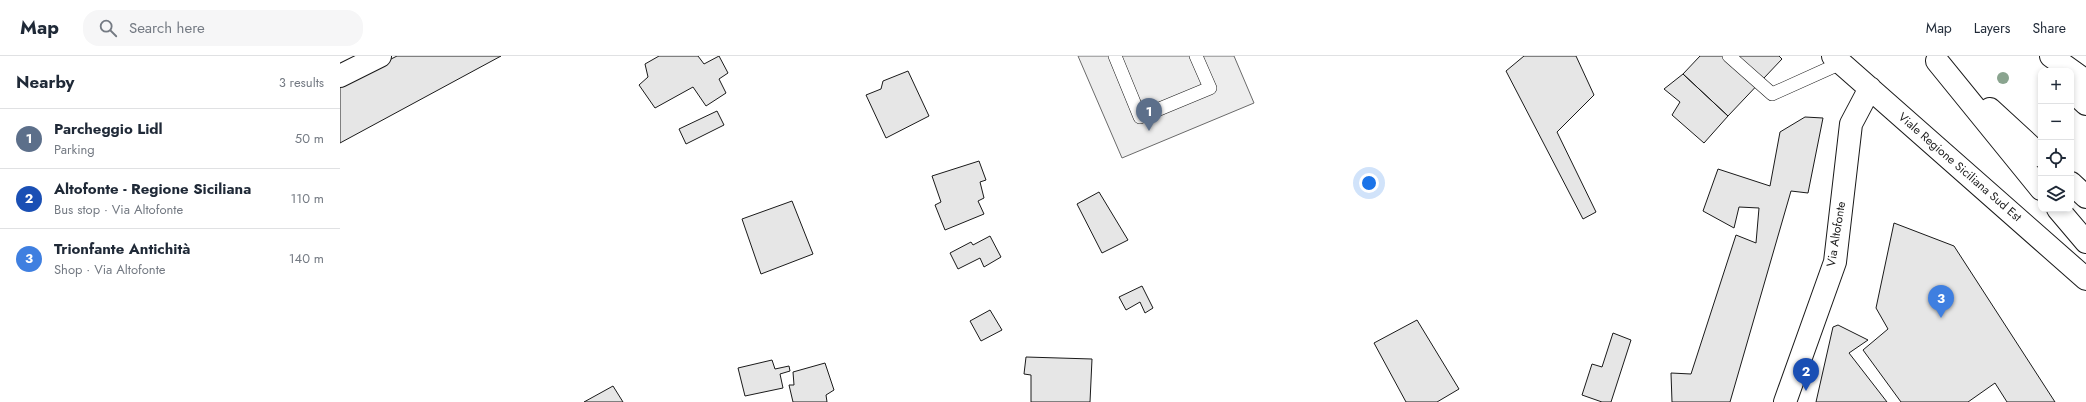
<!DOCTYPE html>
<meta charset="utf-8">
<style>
body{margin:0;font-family:Jost,sans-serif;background:#f6f6f7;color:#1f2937}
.controls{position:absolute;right:12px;top:12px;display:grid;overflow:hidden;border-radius:8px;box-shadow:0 2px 6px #0003}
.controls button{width:36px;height:36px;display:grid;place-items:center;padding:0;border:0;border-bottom:1px solid #e0e1e3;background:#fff;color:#1f2937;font:20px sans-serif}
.you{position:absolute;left:1029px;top:127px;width:14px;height:14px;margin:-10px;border:3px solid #fff;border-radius:50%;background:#1a73e8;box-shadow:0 0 0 6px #1a73e833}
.badge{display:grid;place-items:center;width:26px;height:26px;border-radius:50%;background:#c62828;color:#fff;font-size:13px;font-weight:700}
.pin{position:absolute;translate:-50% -33px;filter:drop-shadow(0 1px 2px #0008)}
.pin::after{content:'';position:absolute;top:21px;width:14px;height:12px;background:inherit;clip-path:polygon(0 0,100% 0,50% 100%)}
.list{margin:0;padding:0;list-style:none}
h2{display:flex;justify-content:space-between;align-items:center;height:52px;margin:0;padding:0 16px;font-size:17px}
h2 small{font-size:13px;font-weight:400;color:#747a83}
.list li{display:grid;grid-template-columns:26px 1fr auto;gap:12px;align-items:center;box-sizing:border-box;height:60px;padding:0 16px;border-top:1px solid #e0e1e3}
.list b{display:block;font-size:15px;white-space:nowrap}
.list p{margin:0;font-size:13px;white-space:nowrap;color:#747a83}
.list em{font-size:13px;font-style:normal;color:#747a83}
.icon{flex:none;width:22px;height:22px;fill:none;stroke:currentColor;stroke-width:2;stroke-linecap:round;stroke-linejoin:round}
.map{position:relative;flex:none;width:1746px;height:346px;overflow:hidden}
header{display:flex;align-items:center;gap:24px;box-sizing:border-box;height:56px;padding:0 20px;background:#fff;border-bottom:1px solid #e0e1e3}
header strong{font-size:19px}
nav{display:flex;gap:22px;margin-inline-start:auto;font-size:14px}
.search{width:280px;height:36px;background:#f6f6f7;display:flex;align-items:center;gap:10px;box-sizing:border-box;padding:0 14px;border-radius:16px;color:#747a83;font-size:15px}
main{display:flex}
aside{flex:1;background:#fff}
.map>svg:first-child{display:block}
</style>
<header>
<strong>Map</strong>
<div class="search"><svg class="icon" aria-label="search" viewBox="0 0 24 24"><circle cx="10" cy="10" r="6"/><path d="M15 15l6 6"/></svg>Search here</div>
<nav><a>Map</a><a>Layers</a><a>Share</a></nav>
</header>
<main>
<aside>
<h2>Nearby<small>3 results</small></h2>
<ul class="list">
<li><span class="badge" style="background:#5c6f8a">1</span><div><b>Parcheggio Lidl</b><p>Parking</p></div><em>50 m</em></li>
<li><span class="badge" style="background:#1a4fb4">2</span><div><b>Altofonte - Regione Siciliana</b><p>Bus stop · Via Altofonte</p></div><em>110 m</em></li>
<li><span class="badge" style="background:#3f7fe0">3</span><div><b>Trionfante Antichità</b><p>Shop · Via Altofonte</p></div><em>140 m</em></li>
</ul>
</aside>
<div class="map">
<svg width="1746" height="346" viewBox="0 0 1746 346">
<rect width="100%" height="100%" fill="#fff"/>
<path fill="#ededed" stroke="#6a6a6a" d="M738,0H894L914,47L782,102Z"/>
<path fill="#e6e6e6" stroke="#1a1a1a" d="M57,0H161L0,87V29Z
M319,0H358L364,8L379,0L388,17L379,23L386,37L366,50L353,31L315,52L299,29L308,21L305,8Z
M1184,0H1236L1254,39L1217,76L1256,156L1243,163L1166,15Z
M1360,0H1439L1442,3L1388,60L1343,18Z
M568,15L589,60L546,82L526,39L541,33L543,25Z
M1343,18L1388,60L1364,87L1332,59L1340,46L1324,33Z
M377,55L384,69L346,88L339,73Z
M1465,61L1483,62L1468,137L1451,135L1390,346H1332L1331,317L1351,318L1396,179L1416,187L1419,152L1399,151L1394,172L1363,155L1378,113L1430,130L1440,76Z
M639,105L646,124L640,126L644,142L638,145L644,158L605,174L595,149L601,146L592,120Z
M759,136L788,184L762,197L737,148Z
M452,145L473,198L421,218L402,163Z
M1554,167L1614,190L1715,346H1667L1655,327L1628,346H1561L1523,294L1548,273L1536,252Z
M650,180L661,201L644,211L640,202L618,213L610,197L631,186L633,189Z
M802,230L813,252L805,257L800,246L786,254L779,241Z
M650,254L662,274L641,285L630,265Z
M1077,264L1119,333L1097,346H1066L1034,287Z
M1498,269L1528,284L1509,297L1547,346H1476L1493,271Z
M1273,277L1291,284L1271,346H1262L1242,339L1252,308L1262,311Z
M686,301L752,303L750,346H691V319L684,318Z
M432,304L435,313L449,310L450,315L440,318L443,332L405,340L398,312Z
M485,307L494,334L486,339L487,346H453L449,329H454L453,316Z
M273,330L283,346H244Z"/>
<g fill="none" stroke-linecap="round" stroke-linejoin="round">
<defs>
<path id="lane" d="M775,0L800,61L870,32L856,0
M1389,0L1432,38L1501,7"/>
<path id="street" d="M0,20L40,0"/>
<path id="secondary" d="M1493,0L1746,223
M1445,346L1495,206L1511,68L1530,32"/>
<path id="primary" d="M1711,0L1746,25
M1597,5L1701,133
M1731,34L1746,48
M1650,53L1701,100
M1731,127L1746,141
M1718,153L1746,186"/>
</defs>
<use href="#lane" stroke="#1a1a1a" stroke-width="14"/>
<use href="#street" stroke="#1a1a1a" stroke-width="24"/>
<use href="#secondary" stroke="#1a1a1a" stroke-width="24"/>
<use href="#primary" stroke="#1a1a1a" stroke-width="24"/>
<use href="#lane" stroke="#fff" stroke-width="13"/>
<use href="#street" stroke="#fff" stroke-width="22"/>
<use href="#secondary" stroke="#fff" stroke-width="22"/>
<use href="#primary" stroke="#fff" stroke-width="22"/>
</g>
<circle fill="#8aa48f" cx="1663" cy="22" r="6"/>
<g text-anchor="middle" stroke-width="3" stroke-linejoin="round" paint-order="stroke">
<g font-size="12" fill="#1a1a1a" stroke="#fff">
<text transform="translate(1620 111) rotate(41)" y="4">Viale Regione Siciliana Sud Est</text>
<text transform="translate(1496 178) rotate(-81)" y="4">Via Altofonte</text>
</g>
</g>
</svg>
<div class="controls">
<button>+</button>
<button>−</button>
<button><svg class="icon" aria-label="locate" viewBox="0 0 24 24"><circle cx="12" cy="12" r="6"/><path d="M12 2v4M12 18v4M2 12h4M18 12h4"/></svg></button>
<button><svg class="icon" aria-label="layers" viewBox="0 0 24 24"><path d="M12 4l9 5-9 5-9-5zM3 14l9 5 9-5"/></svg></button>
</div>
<div class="you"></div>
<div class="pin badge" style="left:809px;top:75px;background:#5c6f8a">1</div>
<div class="pin badge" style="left:1466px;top:335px;background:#1a4fb4">2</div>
<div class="pin badge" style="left:1601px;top:262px;background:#3f7fe0">3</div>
</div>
</main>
